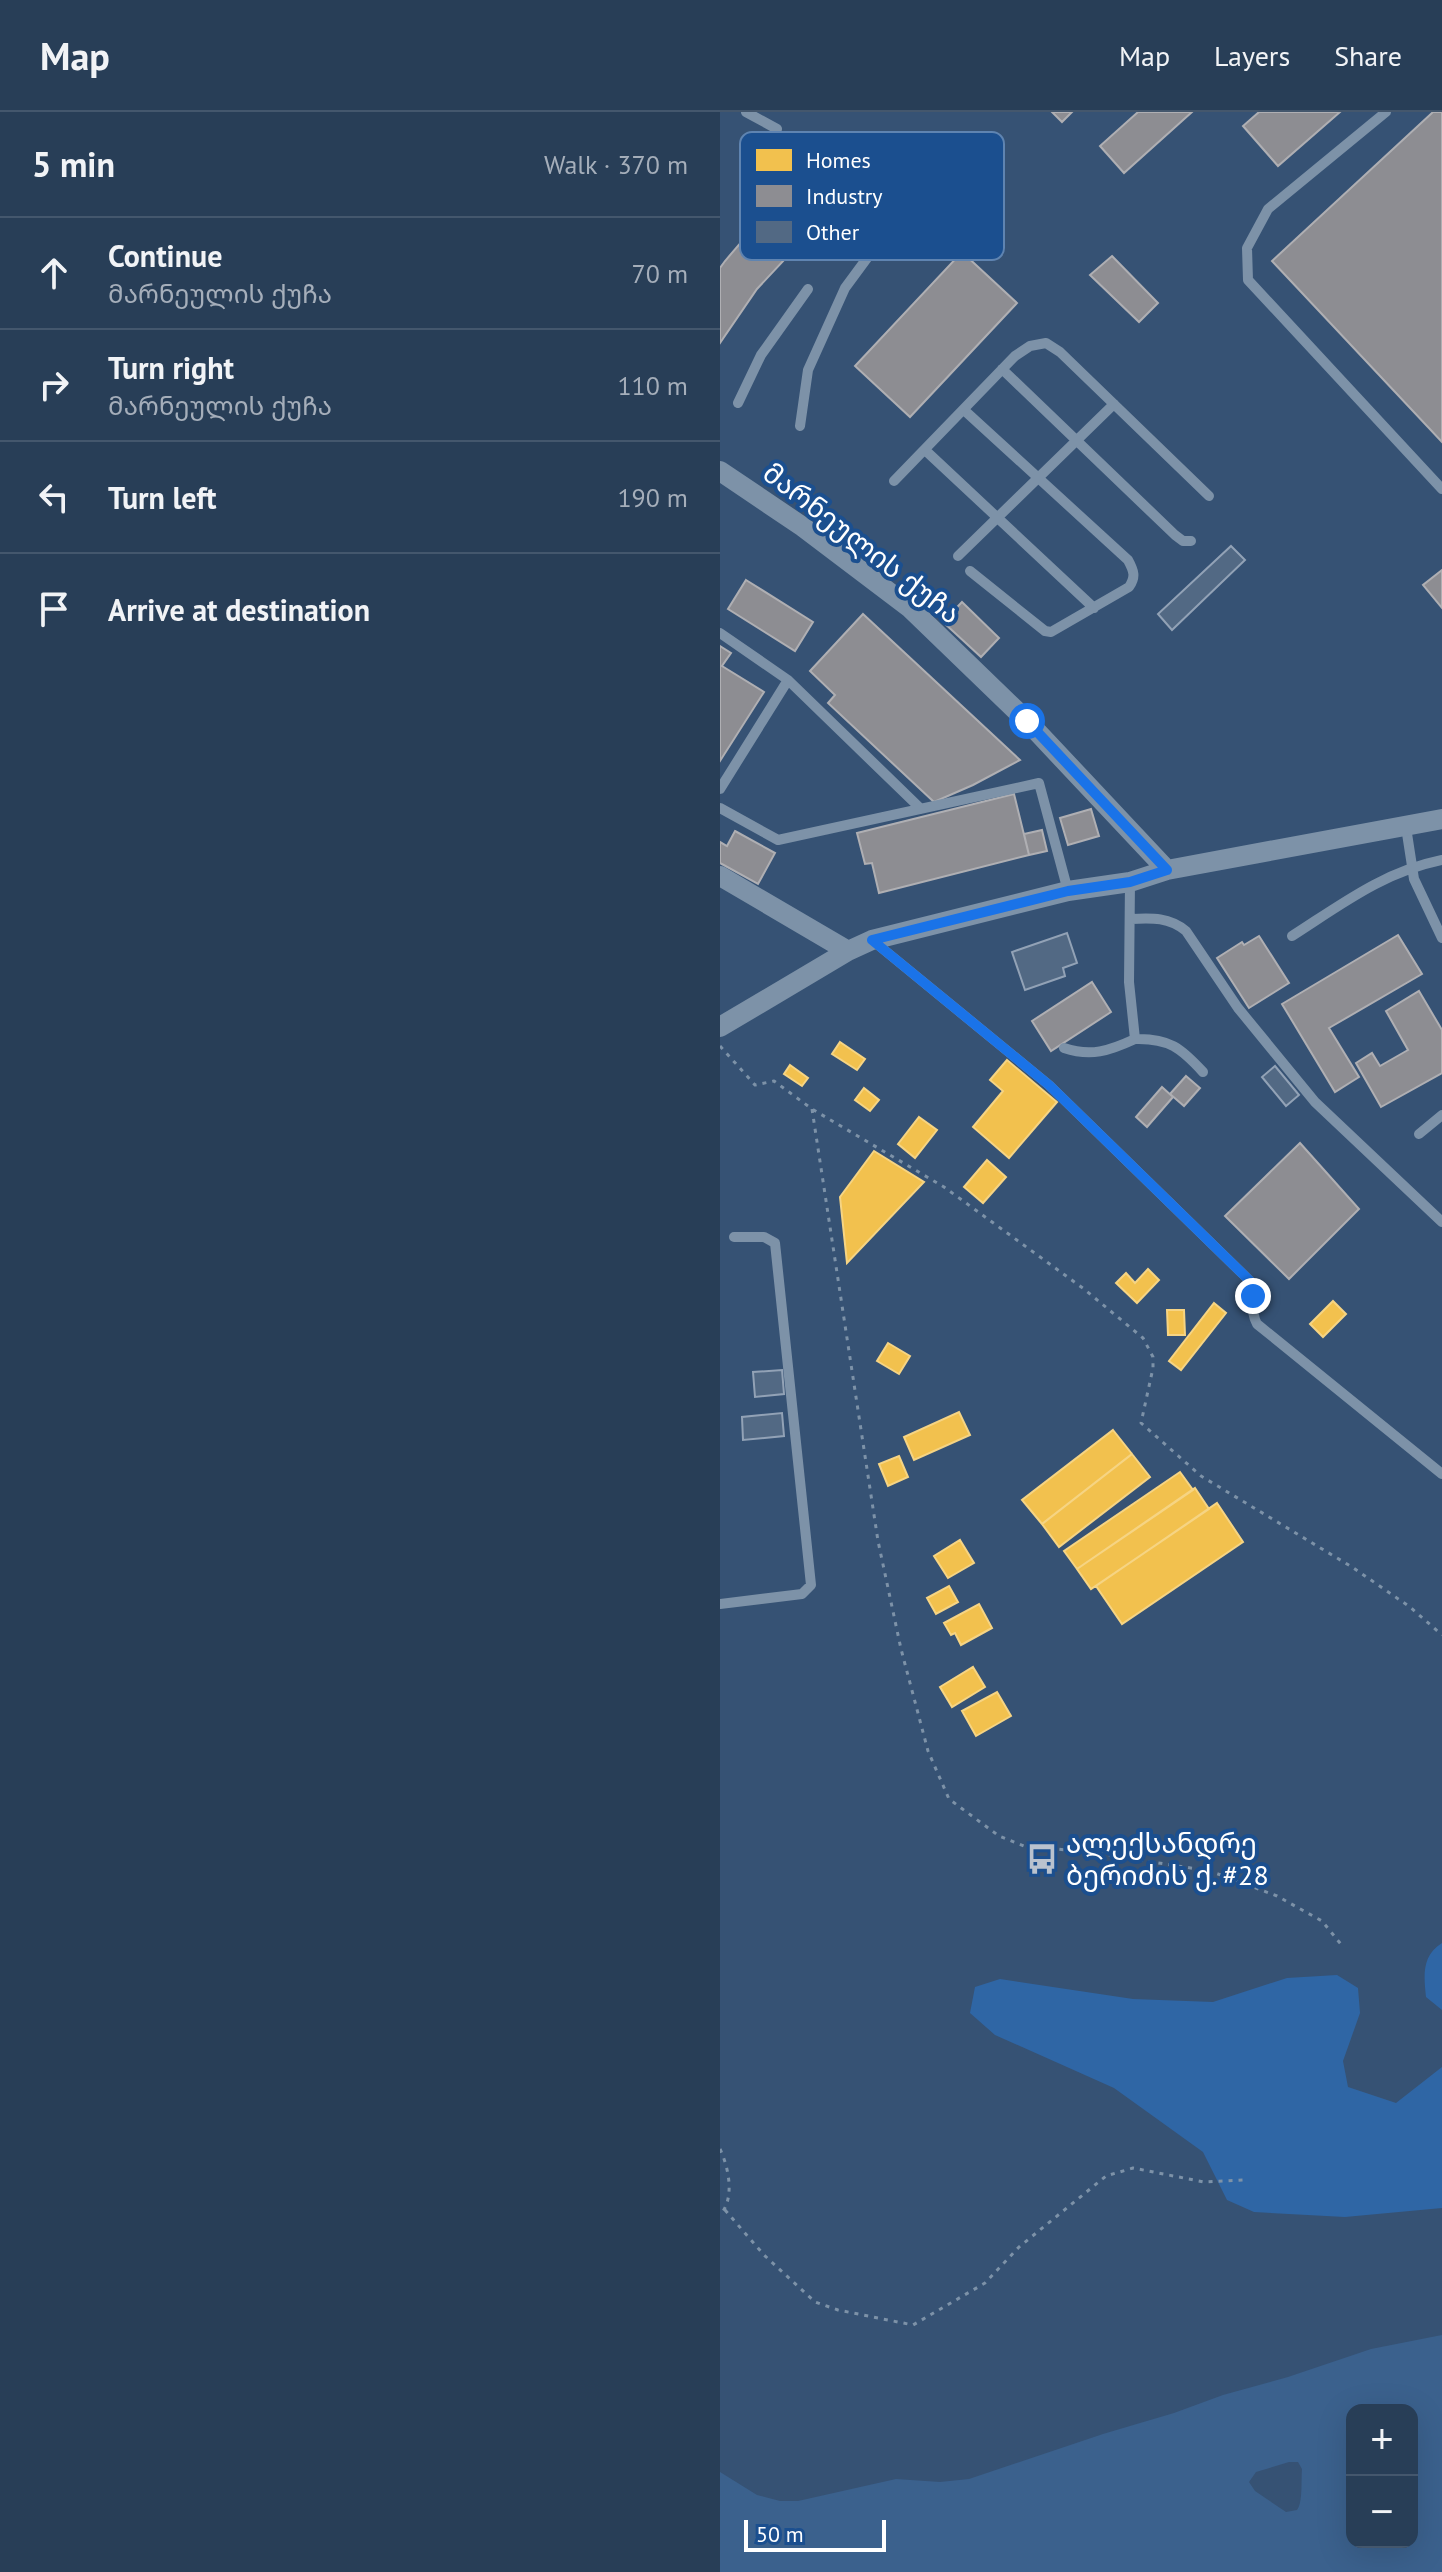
<!DOCTYPE html>
<meta charset="utf-8">
<style>
body{margin:0;font-family:"PT Sans","Noto Sans Georgian",sans-serif;background:#30455d;color:#f1f3f6}
.controls{position:absolute;right:24px;bottom:24px;display:grid;overflow:hidden;border-radius:16px;box-shadow:0 8px 32px #0002}
.controls button{width:72px;height:72px;display:grid;place-items:center;padding:0;border:0;border-bottom:2px solid #44576d;background:#283e57;color:#f1f3f6;font:40px sans-serif}
.scale{position:absolute;left:24px;bottom:20px;width:142px;box-sizing:border-box;padding-left:8px;border:4px solid #fff;border-top:0;font-size:22px;line-height:28px;white-space:nowrap;color:#fff;-webkit-text-stroke:6px #1b4f8f;paint-order:stroke}
.stop{position:absolute;width:24px;height:24px;margin:-18px;border:6px solid #1a73e8;border-radius:50%;background:#fff}
.stop.end{background:#1a73e8;border-color:#fff;box-shadow:0 2px 8px #0008}
.list{margin:0;padding:0;list-style:none}
h2{display:flex;justify-content:space-between;align-items:center;height:104px;margin:0;padding:0 32px;font-size:34px}
h2 small{font-size:26px;font-weight:400;color:#a5aeba}
.list li{display:grid;grid-template-columns:52px 1fr auto;gap:24px;align-items:center;box-sizing:border-box;height:112px;padding:0 32px;border-top:2px solid #44576d}
.list b{display:block;font-size:30px;white-space:nowrap}
.list p{margin:0;font-size:26px;white-space:nowrap;color:#a5aeba}
.list em{font-size:26px;font-style:normal;color:#a5aeba}
.icon{flex:none;width:44px;height:44px;fill:none;stroke:currentColor;stroke-width:2;stroke-linecap:round;stroke-linejoin:round}
.map{position:relative;flex:none;width:722px;height:2460px;overflow:hidden}
header{display:flex;align-items:center;gap:48px;box-sizing:border-box;height:112px;padding:0 40px;background:#283e57;border-bottom:2px solid #44576d}
header strong{font-size:38px}
nav{display:flex;gap:44px;margin-inline-start:auto;font-size:28px}
main{display:flex}
aside{flex:1;background:#283e57}
.map>svg:first-child{display:block}
</style>
<header>
<strong>Map</strong>
<nav><a>Map</a><a>Layers</a><a>Share</a></nav>
</header>
<main>
<aside>
<h2>5 min<small>Walk · 370 m</small></h2>
<ul class="list">
<li><svg class="icon" aria-label="ahead" viewBox="0 0 24 24"><path d="M12 20V5M6 11l6-6 6 6"/></svg><div><b>Continue</b><p>მარნეულის ქუჩა</p></div><em>70 m</em></li>
<li><svg class="icon" aria-label="right" viewBox="0 0 24 24"><path d="M7 20v-9h11M14 6l5 5-5 5"/></svg><div><b>Turn right</b><p>მარნეულის ქუჩა</p></div><em>110 m</em></li>
<li><svg class="icon" aria-label="left" viewBox="0 0 24 24"><path d="M17 20v-9H6M10 6l-5 5 5 5"/></svg><div><b>Turn left</b></div><em>190 m</em></li>
<li><svg class="icon" aria-label="arrive" viewBox="0 0 24 24"><path d="M6 21V4h12l-3 4 3 4H6"/></svg><div><b>Arrive at destination</b></div></li>
</ul>
</aside>
<div class="map">
<svg width="722" height="2460" viewBox="0 0 722 2460">
<rect width="100%" height="100%" fill="#365274"/>
<path fill="#2f66a5" d="M722,1831V1898L706,1885C704,1865 701,1844 722,1831Z
M617,1863L638,1876L640,1901L623,1949L628,1975L676,1991L722,1955V2096L625,2105L534,2100L507,2088L483,2040L394,1976L275,1923L250,1901L255,1875L280,1867L413,1887L493,1890L567,1866Z"/>
<path fill="#3b618d" fill-rule="evenodd" d="M722,2223V2460H0V2360L37,2383L60,2389H78L176,2367L220,2370L249,2367L383,2322L454,2301L503,2283L568,2265L651,2237ZM632,2298H692V2430H632ZM569,2350H578L582,2357C581,2368 583,2391 577,2398L566,2400L535,2379L529,2370L536,2360Z"/>
<path fill="#f2c14e" stroke="#f6d483" stroke-width="2" d="M120,930L145,947L137,958L112,942Z
M287,948L337,990L289,1046L253,1015L283,979L270,968Z
M70,953L88,966L82,974L64,962Z
M144,976L159,988L150,999L135,988Z
M199,1005L217,1018L195,1046L178,1032Z
M154,1039L204,1070L127,1151L120,1085Z
M267,1048L286,1065L263,1091L244,1075Z
M428,1157L439,1168L417,1191L396,1171L406,1161L415,1171Z
M613,1189L626,1202L603,1225L590,1212Z
M494,1191L506,1201L461,1258L449,1249Z
M447,1198H464L465,1223H448Z
M168,1231L190,1244L179,1262L157,1249Z
M239,1300L250,1323L194,1348L184,1325Z
M393,1318L412,1342L322,1412L302,1388Z
M412,1342L430,1365L339,1435L322,1412Z
M179,1344L188,1365L168,1374L159,1352Z
M460,1360L473,1378L357,1457L344,1439Z
M475,1376L489,1397L371,1477L357,1457Z
M497,1391L523,1430L402,1512L376,1474Z
M240,1428L254,1451L228,1466L214,1444Z
M229,1474L238,1490L216,1502L207,1486Z
M259,1492L272,1516L241,1533L235,1521L231,1523L224,1511Z
M253,1555L265,1575L232,1595L220,1575Z
M277,1580L291,1604L256,1624L242,1599Z"/>
<path fill="#8d8d92" stroke="#afafb3" stroke-width="2" d="M332,0H352L342,10Z
M418,0H472L404,61L380,34Z
M539,0H620L558,54L523,14Z
M713,0H722V330L552,149Z
M147,22L164,41L37,177L0,231V156L5,149L47,100L60,109Z
M242,140L297,191L190,305L135,254Z
M392,144L438,191L419,210L370,163Z
M722,458V496L703,473Z
M26,468L93,510L75,539L8,497Z
M242,490L279,526L261,545L223,510Z
M143,502L300,648L253,673L214,690L108,591L115,583L90,559Z
M0,534L11,541L2,554L44,580L0,649Z
M294,682L309,743L159,781L152,751L145,752L137,721Z
M371,697L379,724L348,733L340,706Z
M322,718L327,739L309,743L304,722Z
M15,719L55,741L38,772L0,751V730L7,734Z
M678,823L702,862L609,916L639,965L615,980L562,892Z
M539,824L569,871L529,896L497,846L522,830L524,833Z
M372,870L391,900L331,939L312,909Z
M699,879L722,918V961L661,995L636,951L652,941L660,954L688,938L666,899Z
M466,964L480,976L464,994L450,982Z
M442,975L453,985L427,1015L416,1005Z
M580,1031L639,1097L569,1167L505,1104Z"/>
<path fill="#526984" stroke="#92a2b6" stroke-width="2" d="M511,434L525,448L452,518L438,502Z
M347,821L357,851L343,856L345,864L305,878L292,840Z
M555,954L579,983L566,994L542,965Z
M62,1258L64,1282L35,1285L33,1260Z
M62,1301L64,1324L23,1328L22,1305Z"/>
<g fill="none" stroke-linecap="round" stroke-linejoin="round">
<path stroke="#7d92a8" stroke-width="3" stroke-dasharray="4 6" stroke-linecap="butt" d="M0,934L35,973L54,969L92,997L224,1075L364,1177L423,1226L433,1245V1256L421,1311L481,1364L632,1455L690,1495L722,1523
M92,997L158,1429L181,1537L208,1639L229,1687L279,1724L304,1734L368,1740L490,1759L557,1784L602,1809L624,1836
M0,2037C9,2056 15,2087 0,2103
M5,2098L44,2143L95,2190L118,2198L193,2213L265,2171L299,2135L386,2064L413,2056L484,2070L524,2068"/>
<path stroke="#7d92a8" stroke-width="10" d="M26,0L57,17
M666,0L548,97L527,136L528,168L722,377
M282,257L455,423L463,429H471
M18,291L41,243L88,177
M244,298L408,448C414,459 416,465 409,475L331,520L325,519L250,459
M80,314L88,258L125,176L184,96
M205,338L374,496
M174,369L295,244L310,234L326,231L340,240L489,384
M238,444L394,292
M0,521L68,568L201,697
M0,677L68,568
M0,696L58,728L319,671L348,779
M686,715L694,767L722,826
M410,770L409,870L415,927C449,926 461,936 483,960
M411,807C432,806 449,805 466,819L518,896L595,990L722,1110
M572,824C622,792 663,760 722,748
M152,828L329,973L530,1169C533,1184 530,1199 537,1212L722,1362
M344,936C371,945 389,939 415,927
M699,1022L722,1003
M0,1492L82,1482L91,1473L55,1131L44,1125H14"/>
<path stroke="#7d92a8" stroke-width="20" d="M0,359L83,415L190,496L307,609L447,758
M0,764L128,839
M0,915L128,839L152,828L348,779L410,770L447,758L722,707"/>
</g>
<g fill="none" stroke-linecap="round" stroke-linejoin="round">
<path stroke="#1a73e8" stroke-width="10" d="M307,609L447,758L410,770L348,779L152,828L329,973L530,1169L533,1184"/>
</g>
<defs>
<symbol id="bus-bare" viewBox="-9 -9 18 18"><path d="M-5-6H5V4H4V6H2V4H-2V6H-4V4H-5ZM-3.5-4V0h7V-4ZM-3.5 1.2v1.5H-2V1.2ZM2 1.2v1.5H3.5V1.2Z" fill="#b9c2ce" stroke="#1b4f8f" stroke-width="2.5" paint-order="stroke"/></symbol>
</defs>
<g fill-rule="evenodd">
<use href="#bus-bare" x="300" y="1725" width="44" height="44"/>
</g>
<g text-anchor="middle" stroke-width="8" stroke-linejoin="round" paint-order="stroke">
<g font-size="28" fill="#fff" stroke="#1b4f8f">
<text transform="translate(142 431) rotate(38)" y="10">მარნეულის ქუჩა</text>
</g>
<g font-size="28" fill="#fff" stroke="#1b4f8f" text-anchor="start">
<text x="346" y="1741">ალექსანდრე<tspan x="346" dy="32">ბერიძის ქ. #28</tspan></text>
</g>
</g>
<rect x="20" y="20" width="264" height="128" rx="12" fill="#1b4f8f" stroke="#5f84b1" stroke-width="2"/>
<rect x="36" y="37" width="36" height="22" fill="#f2c14e"/>
<rect x="36" y="73" width="36" height="22" fill="#8d8d92"/>
<rect x="36" y="109" width="36" height="22" fill="#526984"/>
<g font-size="22" fill="#fff">
<text x="86" y="56">Homes</text>
<text x="86" y="92">Industry</text>
<text x="86" y="128">Other</text>
</g>
</svg>
<div class="controls">
<button>+</button>
<button>−</button>
</div>
<div class="scale">50 m</div>
<div class="stop" style="left:307px;top:609px"></div>
<div class="stop end" style="left:533px;top:1184px"></div>
</div>
</main>
